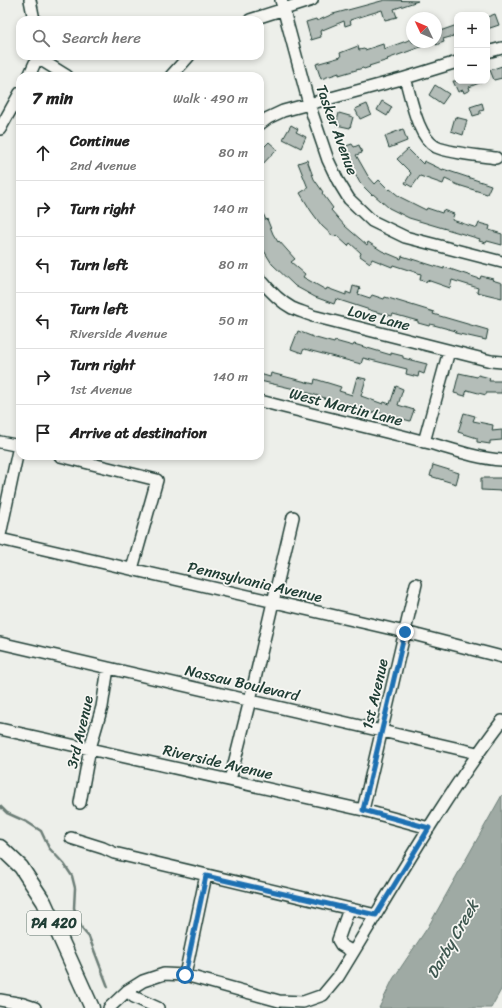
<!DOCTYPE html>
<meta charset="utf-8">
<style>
body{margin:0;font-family:Sriracha,sans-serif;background:#f2f2f2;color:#222}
.controls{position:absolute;right:12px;top:12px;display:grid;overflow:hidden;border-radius:8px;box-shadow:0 2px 6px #0003}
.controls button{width:36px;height:36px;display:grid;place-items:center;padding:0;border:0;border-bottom:1px solid #e0e0e0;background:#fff;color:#222;font:20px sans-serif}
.compass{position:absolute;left:406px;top:12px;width:36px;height:36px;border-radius:50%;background:#fff;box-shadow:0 2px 6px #0003;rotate:314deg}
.stop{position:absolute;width:12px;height:12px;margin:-9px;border:3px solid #1f6fb2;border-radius:50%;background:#fff}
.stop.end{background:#1f6fb2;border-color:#fff;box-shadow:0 1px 4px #0008}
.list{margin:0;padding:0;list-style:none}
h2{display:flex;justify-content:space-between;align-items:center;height:52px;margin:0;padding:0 16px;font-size:17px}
h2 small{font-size:13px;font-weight:400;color:#767676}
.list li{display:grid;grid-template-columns:26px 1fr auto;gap:12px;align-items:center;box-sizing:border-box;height:56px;padding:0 16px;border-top:1px solid #e0e0e0}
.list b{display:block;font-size:15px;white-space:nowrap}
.list p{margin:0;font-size:13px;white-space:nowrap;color:#767676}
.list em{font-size:13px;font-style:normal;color:#767676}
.icon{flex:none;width:22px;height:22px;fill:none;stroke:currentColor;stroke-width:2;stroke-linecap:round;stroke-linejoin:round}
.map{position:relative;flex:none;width:502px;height:1008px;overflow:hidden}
.search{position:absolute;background:#fff;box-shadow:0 2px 6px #0003;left:16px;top:16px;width:248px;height:44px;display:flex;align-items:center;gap:10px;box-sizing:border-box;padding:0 14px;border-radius:12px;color:#767676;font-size:15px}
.panel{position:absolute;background:#fff;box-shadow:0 2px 6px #0003;left:16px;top:72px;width:248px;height:388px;border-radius:12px}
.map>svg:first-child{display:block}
</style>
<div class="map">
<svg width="502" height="1008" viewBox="0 0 502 1008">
<rect width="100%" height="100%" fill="#edefea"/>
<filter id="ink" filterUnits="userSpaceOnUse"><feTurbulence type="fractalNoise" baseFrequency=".025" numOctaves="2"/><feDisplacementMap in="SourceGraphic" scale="8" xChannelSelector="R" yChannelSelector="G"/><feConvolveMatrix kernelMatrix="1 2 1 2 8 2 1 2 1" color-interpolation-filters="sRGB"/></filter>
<g filter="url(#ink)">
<path fill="#9faaa4" stroke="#6c7e77" d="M502,795V988L491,1008H379L393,979L428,927Z"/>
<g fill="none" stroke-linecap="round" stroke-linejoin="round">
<path stroke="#6c7e77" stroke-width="2.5" d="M0,806L7,813L27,822L41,831L49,848L64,864L72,876L75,888L74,908L82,929L89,937L108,987"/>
</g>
<path fill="#b4bdb8" stroke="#1f3d34" d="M385,0L418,1L394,9L397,17L385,20L382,10L350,20L351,24L345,26L344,21L320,31L321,37L311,40L306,22L316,19L317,21L333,14Z
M495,14L499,25L487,29V17Z
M436,23L440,31L457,25V35L443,39L444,42L436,45Z
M412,39V42H432V43L387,59L388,60L369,66L370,67L364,69L363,68L339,75V73L321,79L316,64L341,57L340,53L358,46L359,50L364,49L365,50L383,44L384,49Z
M502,66V78L494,80L490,70Z
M453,81H482V82L469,87L470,90L464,93L463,90L458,92Z
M435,85L449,94L442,104L429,95Z
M382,101L392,107L387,116L377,110Z
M482,103L484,110L480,111V114L473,116L470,107Z
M367,104L371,114L360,119L355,109Z
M339,113L353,117L350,128L336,125Z
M455,117L467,120L463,135L451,131Z
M291,125L298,129L296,132L306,137L301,148L283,139Z
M403,129L407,141L389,148L385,136Z
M269,142L277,149L260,167V151Z
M352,144L354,147L359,145L362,153L356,155L368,176L375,184L379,180L389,190L390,189L400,197L426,210L427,208L442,213L443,210L454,214L452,220L477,228L479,223L490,226L489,230L502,234V245L487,241L486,243L479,241L480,239L409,218L389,208L373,194L372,195L360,183L350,165L343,147Z
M408,149L423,164L424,161L443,170V169L491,185L487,194L458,185L445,179L443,184L420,176L412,187L405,183L411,173L397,159Z
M307,160L314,179L323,192L322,193L333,208L331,210L345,226L367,245L368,242L382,251L401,259L402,256L444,269V267L480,279L481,276L493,279L492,280L502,283V298L477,292L478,288L452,280L450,288L427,280L426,282L420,280L421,274L393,265L392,267L372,259L370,263L360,256L361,253L350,243L348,246L336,235L334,237L322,226L311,211L300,193L308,188L298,163Z
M260,207L266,220L267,219L273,234L278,242L279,241L295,259L291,262L305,274L303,277L326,290L327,288L346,295V292L351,294L353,286L360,288L358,294L370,298L372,295L384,299L385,297L434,312L433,314L488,330L486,340L455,333L456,331L430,324L429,326L418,323V321L393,314L392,316L373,311L336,299L334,304L315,297L295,286L272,264L260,244Z
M298,331L316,338L334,343L335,341L353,346L354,344L391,355V353L403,356V358L427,364L424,374L419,372L418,377L406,374L407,369L363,358L361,364L304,349L302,353L291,349Z
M271,373L314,384L315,379L341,387L339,391L352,395L357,377L366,379L361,396L383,404L384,402L390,404L396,386L403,389L398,405L414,410L410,421L374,411L372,414L351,407V410L324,399L325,398L299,390L260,381V374L270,377Z
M459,373L477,377L478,375L490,378L489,381H502V393H486V395L467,390L465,396L454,393Z
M464,413L475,416L473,421L493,425L492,431L502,430V440L490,441V444L477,442V438L458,432Z
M433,465L459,473L456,484L430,476Z
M481,478H502V491L481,490Z"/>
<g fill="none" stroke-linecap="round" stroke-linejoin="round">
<defs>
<path id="minor" d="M30,0L34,20
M281,0L309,104L328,160L338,181L349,199L372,221L405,237L502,262
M250,20L312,0
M487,52L502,48
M38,58L67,76
M29,76L38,56
M171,76L189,56
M405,78C411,97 417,137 436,147C449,153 481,156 496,158
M260,124L268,118L283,111L405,78L457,62
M0,129L20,93
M260,279C269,290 279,301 292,308C299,311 306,313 313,316L491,361L502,362
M260,401C314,415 368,427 422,441C449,448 474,458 502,460
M0,442L20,446
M424,442L449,351
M60,456L157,480L132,569
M0,535L19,446
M0,539L405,632L502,657
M0,643L477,753
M0,729L363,810L429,828
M230,780L250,700L293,517
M80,803L90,748L102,707L108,668
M363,810L416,584
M71,838L103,848L114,853L376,915
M349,909L338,940L341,945L353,952
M185,975L206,875
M127,991L134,997L158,1008
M0,1000L23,1004L35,1008
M109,1008L127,991L143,981L164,974L185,975L279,1001L303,1002L323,995L338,977C391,891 441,801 502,721"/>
<path id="major" d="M0,847L21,867L44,902L92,1008"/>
</defs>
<use href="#minor" stroke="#1f3d34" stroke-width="14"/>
<use href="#major" stroke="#1f3d34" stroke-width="17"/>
<use href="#minor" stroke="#f6f6f2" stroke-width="11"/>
<use href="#major" stroke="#f6f6f2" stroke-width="14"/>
</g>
</g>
<g fill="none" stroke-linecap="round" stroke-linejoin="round" filter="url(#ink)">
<path stroke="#1f6fb2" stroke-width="5" d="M185,975L206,876L376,915L429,828L363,810L405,632"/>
</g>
<g text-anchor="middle" stroke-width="3.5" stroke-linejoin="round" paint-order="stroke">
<rect fill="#f6f6f2" stroke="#60746d" stroke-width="1" x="27" y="911" width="54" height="24" rx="3"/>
<g font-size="14" font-weight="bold" fill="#1f3d34">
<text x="54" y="928">PA 420</text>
</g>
<g font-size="15" fill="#1f3d34" stroke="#f6f6f2">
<text transform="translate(337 130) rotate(70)" y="5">Tasker Avenue</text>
<text transform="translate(379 318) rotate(14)" y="5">Love Lane</text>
<text transform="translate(346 407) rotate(14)" y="5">West Martin Lane</text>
<text transform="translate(255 582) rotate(13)" y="5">Pennsylvania Avenue</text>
<text transform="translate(242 683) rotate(13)" y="5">Nassau Boulevard</text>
<text transform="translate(375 694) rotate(-77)" y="5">1st Avenue</text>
<text transform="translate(80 732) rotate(-77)" y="5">3rd Avenue</text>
<text transform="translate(218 762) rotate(13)" y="5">Riverside Avenue</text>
</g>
<g font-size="16" font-style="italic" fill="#3f5850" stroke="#f6f6f2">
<text transform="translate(452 939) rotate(-60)" y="6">Darby Creek</text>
</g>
</g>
</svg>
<div class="controls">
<button>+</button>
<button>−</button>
</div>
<svg class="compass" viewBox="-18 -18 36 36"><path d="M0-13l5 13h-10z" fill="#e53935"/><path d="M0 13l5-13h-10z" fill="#767676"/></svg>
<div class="stop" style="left:185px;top:975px"></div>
<div class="stop end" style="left:405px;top:632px"></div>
<div class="search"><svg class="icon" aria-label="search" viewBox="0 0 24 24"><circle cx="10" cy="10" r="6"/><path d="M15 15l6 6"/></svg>Search here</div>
<section class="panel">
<h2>7 min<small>Walk · 490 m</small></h2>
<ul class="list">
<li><svg class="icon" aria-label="ahead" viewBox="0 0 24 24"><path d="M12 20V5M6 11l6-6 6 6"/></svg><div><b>Continue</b><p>2nd Avenue</p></div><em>80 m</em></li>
<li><svg class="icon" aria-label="right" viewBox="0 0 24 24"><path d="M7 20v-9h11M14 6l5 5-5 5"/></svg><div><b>Turn right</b></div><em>140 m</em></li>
<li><svg class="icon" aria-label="left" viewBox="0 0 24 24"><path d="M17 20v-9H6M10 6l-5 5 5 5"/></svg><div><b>Turn left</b></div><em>80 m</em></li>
<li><svg class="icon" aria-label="left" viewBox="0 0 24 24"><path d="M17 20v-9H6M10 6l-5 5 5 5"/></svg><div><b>Turn left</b><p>Riverside Avenue</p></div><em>50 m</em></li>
<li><svg class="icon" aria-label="right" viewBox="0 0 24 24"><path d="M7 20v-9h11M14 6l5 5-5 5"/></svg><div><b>Turn right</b><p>1st Avenue</p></div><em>140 m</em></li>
<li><svg class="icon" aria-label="arrive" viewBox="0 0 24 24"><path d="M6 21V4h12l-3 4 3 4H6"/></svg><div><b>Arrive at destination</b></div></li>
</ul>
</section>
</div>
